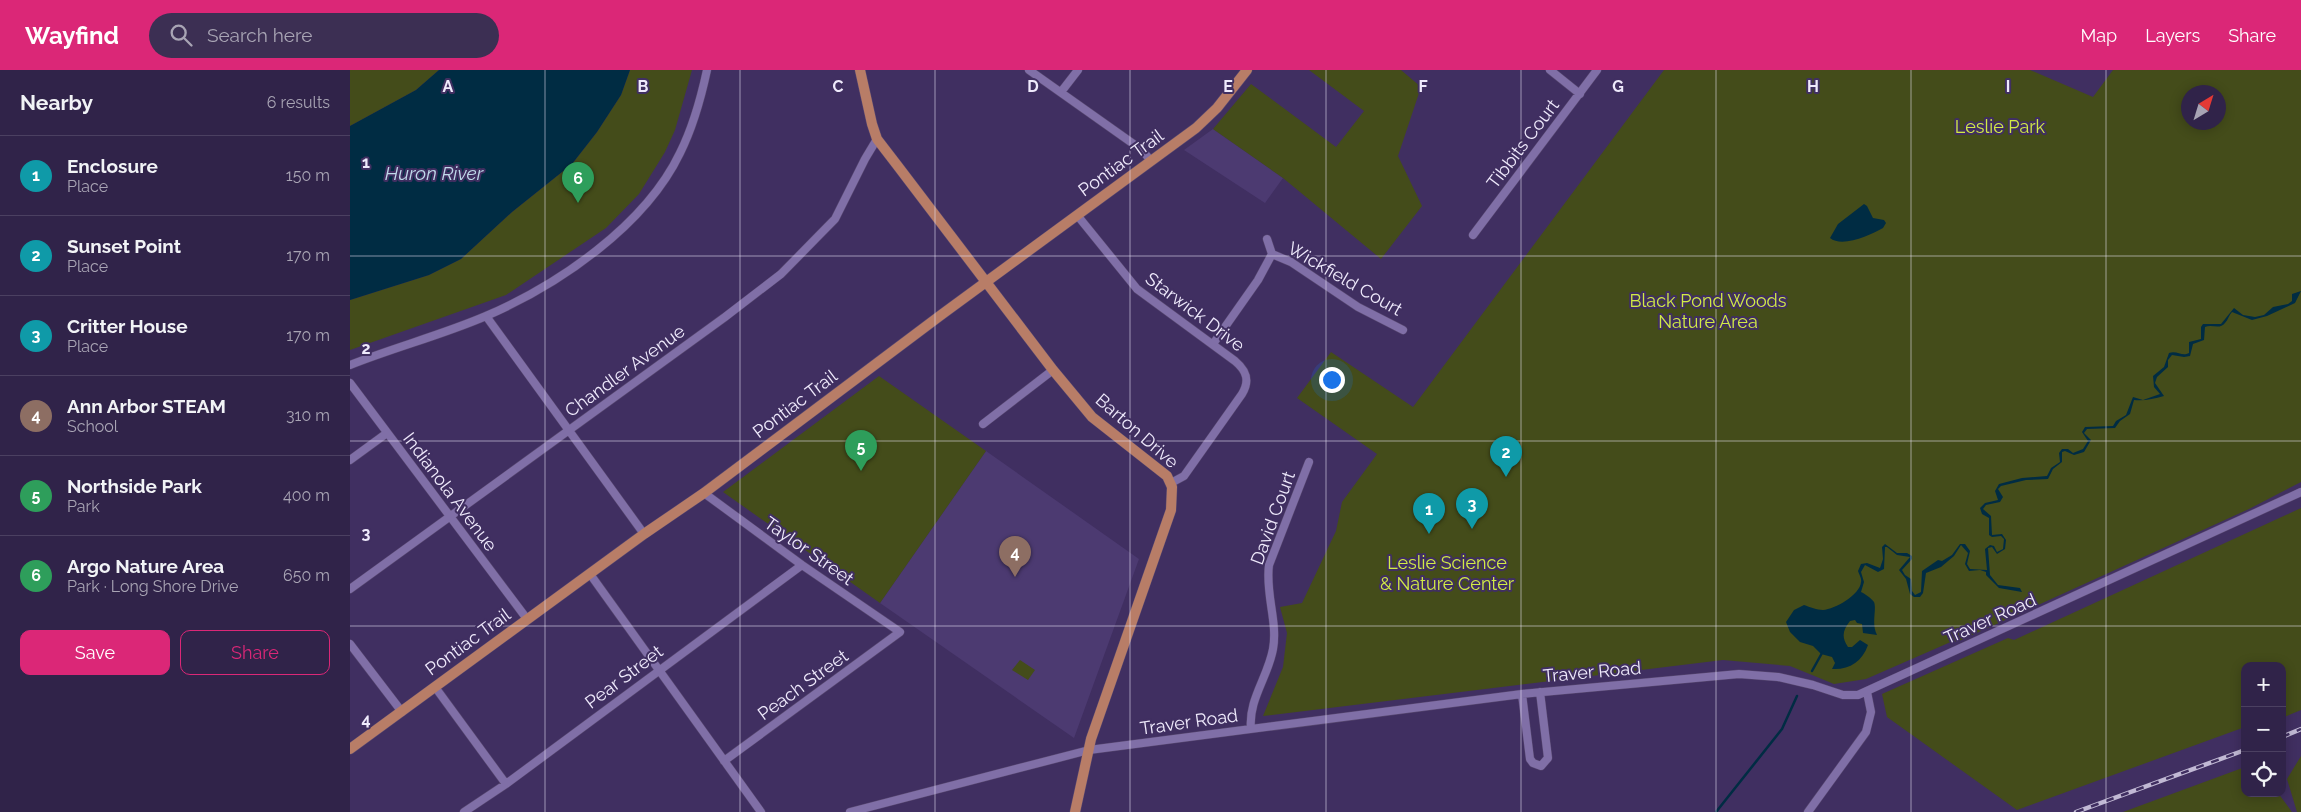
<!DOCTYPE html>
<meta charset="utf-8">
<style>
body{margin:0;font-family:Raleway,sans-serif;background:#3c2f53;color:#f1f3f6}
.controls{position:absolute;right:15px;bottom:15px;display:grid;overflow:hidden;border-radius:10px;box-shadow:0 2px 12px #0003}
.controls button{width:45px;height:45px;display:grid;place-items:center;padding:0;border:0;border-bottom:1px solid #4b4061;background:#302349;color:#f1f3f6;font:25px sans-serif}
.compass{position:absolute;left:1831px;top:15px;width:45px;height:45px;border-radius:50%;background:#302349;box-shadow:0 2px 12px #0003;rotate:38deg}
.you{position:absolute;left:981px;top:309px;width:18px;height:18px;margin:-12px;border:4px solid #fff;border-radius:50%;background:#1a73e8;box-shadow:0 0 0 8px #1a73e833}
.badge{display:grid;place-items:center;width:32px;height:32px;border-radius:50%;background:#db2777;color:#fff;font-size:16px;font-weight:700}
.pin{position:absolute;translate:-50% -41px;filter:drop-shadow(0 1px 2px #0008)}
.pin::after{content:'';position:absolute;top:26px;width:18px;height:15px;background:inherit;clip-path:polygon(0 0,100% 0,50% 100%)}
.list{margin:0;padding:0;list-style:none}
h2{display:flex;justify-content:space-between;align-items:center;height:65px;margin:0;padding:0 20px;font-size:21px}
h2 small{font-size:16px;font-weight:400;color:#a8a4b4}
.list li{display:grid;grid-template-columns:32px 1fr auto;gap:15px;align-items:center;box-sizing:border-box;height:80px;padding:0 20px;border-top:1px solid #4b4061}
.list b{display:block;font-size:19px;white-space:nowrap}
.list p{margin:0;font-size:16px;white-space:nowrap;color:#a8a4b4}
.list em{font-size:16px;font-style:normal;color:#a8a4b4}
.actions{display:flex;gap:10px;padding:15px 20px}
.actions a{flex:1;padding:11px 0;border:1px solid #db2777;border-radius:10px;text-align:center;font-size:18px;color:#db2777}
.actions .main{background:#db2777;color:#fff}
.icon{flex:none;width:28px;height:28px;fill:none;stroke:currentColor;stroke-width:2;stroke-linecap:round;stroke-linejoin:round}
.map{position:relative;flex:none;width:1951px;height:742px;overflow:hidden}
header{display:flex;align-items:center;gap:30px;box-sizing:border-box;height:70px;padding:0 25px;background:#db2777;color:#fff}
header strong{font-size:24px}
nav{display:flex;gap:28px;margin-inline-start:auto;font-size:18px}
.search{width:350px;height:45px;background:#3c2f53;display:flex;align-items:center;gap:12px;box-sizing:border-box;padding:0 18px;border-radius:28px;color:#a8a4b4;font-size:19px}
main{display:flex}
aside{flex:1;background:#302349}
.map>svg:first-child{display:block}
</style>
<header>
<strong>Wayfind</strong>
<div class="search"><svg class="icon" aria-label="search" viewBox="0 0 24 24"><circle cx="10" cy="10" r="6"/><path d="M15 15l6 6"/></svg>Search here</div>
<nav><a>Map</a><a>Layers</a><a>Share</a></nav>
</header>
<main>
<aside>
<h2>Nearby<small>6 results</small></h2>
<ul class="list">
<li><span class="badge" style="background:#0f9aa8">1</span><div><b>Enclosure</b><p>Place</p></div><em>150 m</em></li>
<li><span class="badge" style="background:#0f9aa8">2</span><div><b>Sunset Point</b><p>Place</p></div><em>170 m</em></li>
<li><span class="badge" style="background:#0f9aa8">3</span><div><b>Critter House</b><p>Place</p></div><em>170 m</em></li>
<li><span class="badge" style="background:#8d6e63">4</span><div><b>Ann Arbor STEAM</b><p>School</p></div><em>310 m</em></li>
<li><span class="badge" style="background:#2e9e5b">5</span><div><b>Northside Park</b><p>Park</p></div><em>400 m</em></li>
<li><span class="badge" style="background:#2e9e5b">6</span><div><b>Argo Nature Area</b><p>Park · Long Shore Drive</p></div><em>650 m</em></li>
</ul>
<div class="actions"><a class="main">Save</a><a>Share</a></div>
</aside>
<div class="map">
<svg width="1951" height="742" viewBox="0 0 1951 742">
<rect width="100%" height="100%" fill="#402f61"/>
<path fill="#4c3a71" d="M863,59L933,108L915,133L834,80Z
M636,381L789,489L724,668L530,533Z"/>
<path fill="#444c1a" fill-rule="evenodd" d="M0,0H89L66,20L0,56Z
M280,0H342L325,60L315,82L289,124L256,158L156,225L0,280V230L79,205L111,189L162,142L222,94L247,62L271,25Z
M959,0H1051L1071,17L1048,86L1072,136L1031,189L933,108L863,59L901,14L986,77L1014,41Z
M1314,0H1680L1743,27L1763,0H1951V412L1899,439L1607,572L1603,571L1516,609L1484,614L1440,596L1373,590L913,646L933,597L937,563L930,537L952,533L986,461L992,432L1027,384L947,328L981,282L1063,337ZM1838,22H1868V52H1838Z
M529,306L636,381L530,533L373,422Z
M1951,438V640L1932,648V596H1895V657L1667,740L1537,647L1532,624L1658,568L1664,570Z
M670,590L685,600L678,610L662,600Z
M1951,686V742H1947L1937,709Z
M1895,697V723H1928L1942,742H1773Z"/>
<path fill="#002c43" d="M89,0H280L271,25L247,62L222,94L162,142L111,189L79,205L0,230V56L66,20Z
M1514,134L1517,136L1523,148L1534,150L1536,153L1533,158C1521,165 1492,178 1480,168L1488,154Z
M1951,221L1945,233L1917,246L1902,250L1882,242C1879,245 1878,250 1875,253C1870,260 1862,254 1855,257L1854,270L1843,274L1840,286L1834,287L1822,285L1818,290V297L1807,307L1805,313L1814,326C1803,329 1795,331 1784,330L1780,344L1770,351L1765,358L1737,359L1734,363L1741,370L1734,382L1724,385L1715,381L1712,382V392L1703,399L1698,409L1676,410L1651,416L1648,419L1653,427L1650,432L1636,435L1633,439L1641,446L1642,465L1652,464L1656,470L1655,479L1647,484L1642,477L1638,478L1640,505L1648,515L1670,518L1672,522L1649,518L1636,505V502L1630,500L1619,501L1615,494L1618,483L1611,475L1604,486L1591,497L1576,503L1573,523L1570,527H1564L1560,524L1556,509L1549,500L1560,487L1547,485L1537,477H1535L1534,499L1528,502L1515,495L1511,502L1514,512L1511,522C1515,524 1521,528 1524,532C1527,539 1521,554 1527,565L1513,563L1512,554L1507,553L1505,550L1500,551C1493,560 1491,567 1498,577H1502L1510,570L1518,575C1512,592 1499,600 1482,599L1485,593L1482,587L1471,584L1463,576L1450,572L1440,562L1436,552L1444,540L1454,535C1460,537 1467,540 1473,540C1485,539 1510,525 1511,512C1512,509 1509,504 1508,501L1511,494L1517,493L1530,498L1533,489L1532,477L1535,474L1547,483H1557L1562,486V489L1552,500L1555,505L1561,509L1562,521L1565,525L1571,522L1572,501L1588,490L1592,491L1602,485L1610,474H1615L1620,481L1617,494L1620,499L1637,500L1635,479L1640,475L1644,476L1647,482L1653,479L1654,469L1651,466L1642,467L1639,465V448L1632,444L1630,438L1635,433L1648,430L1645,421L1649,414L1672,408L1697,406L1701,398L1710,392L1709,383L1712,379H1718L1723,383L1733,379L1738,371L1732,362L1735,357L1763,356L1766,351L1776,345L1783,327L1793,330L1810,324L1804,317L1803,306L1814,297L1819,283C1827,280 1832,287 1839,283V272L1851,269V257L1853,254H1871L1884,238L1893,245L1905,247L1914,245L1923,237L1938,234L1942,231V224Z"/>
<g fill="none" stroke-linecap="round" stroke-linejoin="round">
<path stroke="#002c43" stroke-width="2.5" d="M1462,601L1472,583
M1366,742L1432,659L1447,626"/>
<defs>
<path id="minor" d="M679,0L792,80L801,91
M1200,0L1230,24
M711,22L728,0
M727,145L787,219L885,291C897,301 900,311 892,324L834,406L821,413
M1123,165L1247,0
M917,169L922,184
M136,246L294,464
M863,274L908,210L922,184L941,192L1008,237L1053,260
M0,295C45,277 92,265 136,246C208,215 295,156 330,83C343,57 351,28 357,0
M0,313L177,549
M633,354L703,300
M0,390L37,363
M354,423L452,495L550,562L374,691
M240,504L411,742
M0,519L375,247L431,204L485,149L515,89L527,69
M0,574L52,642
M85,617L156,714
M1172,624L1180,689L1183,693L1191,696L1198,688L1190,622
M901,659C898,630 918,607 923,579C928,552 915,523 919,495L959,392
M114,742L156,714L452,495
M500,742L739,680L1172,624L1389,604L1428,607L1463,615L1493,625H1508L1951,422
M1458,742L1516,662L1521,642L1517,622"/>
<path id="major" d="M510,0L522,54L527,69L547,95L703,300L742,347L817,406L822,417L821,440L741,669L725,742
M0,679L294,464L354,423L591,245L846,58L867,38L897,0"/>
</defs>
<use href="#minor" stroke="#574870" stroke-width="9"/>
<use href="#major" stroke="#574870" stroke-width="11"/>
<use href="#minor" stroke="#806fa7" stroke-width="8"/>
<use href="#major" stroke="#b87d67" stroke-width="10"/>
<defs>
<path id="rail" d="M1932,667L1951,659
M1726,742L1895,680"/>
</defs>
<use href="#rail" stroke="#c1b9d4" stroke-width="4.5"/>
<use href="#rail" stroke="#402f61" stroke-width="2.5" stroke-dasharray="8" stroke-linecap="butt"/>
</g>
<path fill="none" stroke="#efeafc" stroke-width="1" stroke-opacity="0.55" d="M195,0V742M390,0V742M585,0V742M780,0V742M976,0V742M1171,0V742M1366,0V742M1561,0V742M1756,0V742M0,186H1951M0,371H1951M0,556H1951"/>
<g text-anchor="middle" stroke-width="4" stroke-linejoin="round" paint-order="stroke">
<g font-size="18" fill="#d2eb45" stroke="#402f61">
<text x="1650" y="63">Leslie Park</text>
<text x="1358" y="237">Black Pond Woods<tspan x="1358" dy="21">Nature Area</tspan></text>
<text x="1097" y="499">Leslie Science<tspan x="1097" dy="21">&amp; Nature Center</tspan></text>
</g>
<g font-size="18" fill="#efeafc" stroke="#402f61">
<text transform="translate(1173 74) rotate(-53)" y="6">Tibbits Court</text>
<text transform="translate(771 93) rotate(-36)" y="6">Pontiac Trail</text>
<text transform="translate(995 209) rotate(30)" y="6">Wickfield Court</text>
<text transform="translate(845 242) rotate(37)" y="6">Starwick Drive</text>
<text transform="translate(275 301) rotate(-36)" y="6">Chandler Avenue</text>
<text transform="translate(445 334) rotate(-37)" y="6">Pontiac Trail</text>
<text transform="translate(787 361) rotate(41)" y="6">Barton Drive</text>
<text transform="translate(100 422) rotate(53)" y="6">Indianola Avenue</text>
<text transform="translate(923 448) rotate(-70)" y="6">David Court</text>
<text transform="translate(459 481) rotate(35)" y="6">Taylor Street</text>
<text transform="translate(1640 549) rotate(-24)" y="6">Traver Road</text>
<text transform="translate(118 572) rotate(-36)" y="6">Pontiac Trail</text>
<text transform="translate(1242 602) rotate(-5)" y="6">Traver Road</text>
<text transform="translate(274 607) rotate(-37)" y="6">Pear Street</text>
<text transform="translate(453 615) rotate(-36)" y="6">Peach Street</text>
<text transform="translate(839 652) rotate(-8)" y="6">Traver Road</text>
</g>
<g font-size="19" font-style="italic" fill="#bfd9ea" stroke="#402f61">
<text x="84" y="110">Huron River</text>
</g>
</g>
<g font-size="16" text-anchor="middle" font-weight="bold" fill="#efeafc" stroke="#402f61" stroke-width="4" stroke-linejoin="round" paint-order="stroke">
<text x="98" y="22">A</text>
<text x="293" y="22">B</text>
<text x="488" y="22">C</text>
<text x="683" y="22">D</text>
<text x="878" y="22">E</text>
<text x="1073" y="22">F</text>
<text x="1268" y="22">G</text>
<text x="1463" y="22">H</text>
<text x="1658" y="22">I</text>
<text x="16" y="98">1</text>
<text x="16" y="284">2</text>
<text x="16" y="469">3</text>
<text x="16" y="655">4</text>
</g>
</svg>
<div class="controls">
<button>+</button>
<button>−</button>
<button><svg class="icon" aria-label="locate" viewBox="0 0 24 24"><circle cx="12" cy="12" r="6"/><path d="M12 2v4M12 18v4M2 12h4M18 12h4"/></svg></button>
</div>
<svg class="compass" viewBox="-18 -18 36 36"><path d="M0-13l5 13h-10z" fill="#e53935"/><path d="M0 13l5-13h-10z" fill="#a8a4b4"/></svg>
<div class="you"></div>
<div class="pin badge" style="left:1079px;top:464px;background:#0f9aa8">1</div>
<div class="pin badge" style="left:1156px;top:407px;background:#0f9aa8">2</div>
<div class="pin badge" style="left:1122px;top:459px;background:#0f9aa8">3</div>
<div class="pin badge" style="left:665px;top:507px;background:#8d6e63">4</div>
<div class="pin badge" style="left:511px;top:401px;background:#2e9e5b">5</div>
<div class="pin badge" style="left:228px;top:133px;background:#2e9e5b">6</div>
</div>
</main>
